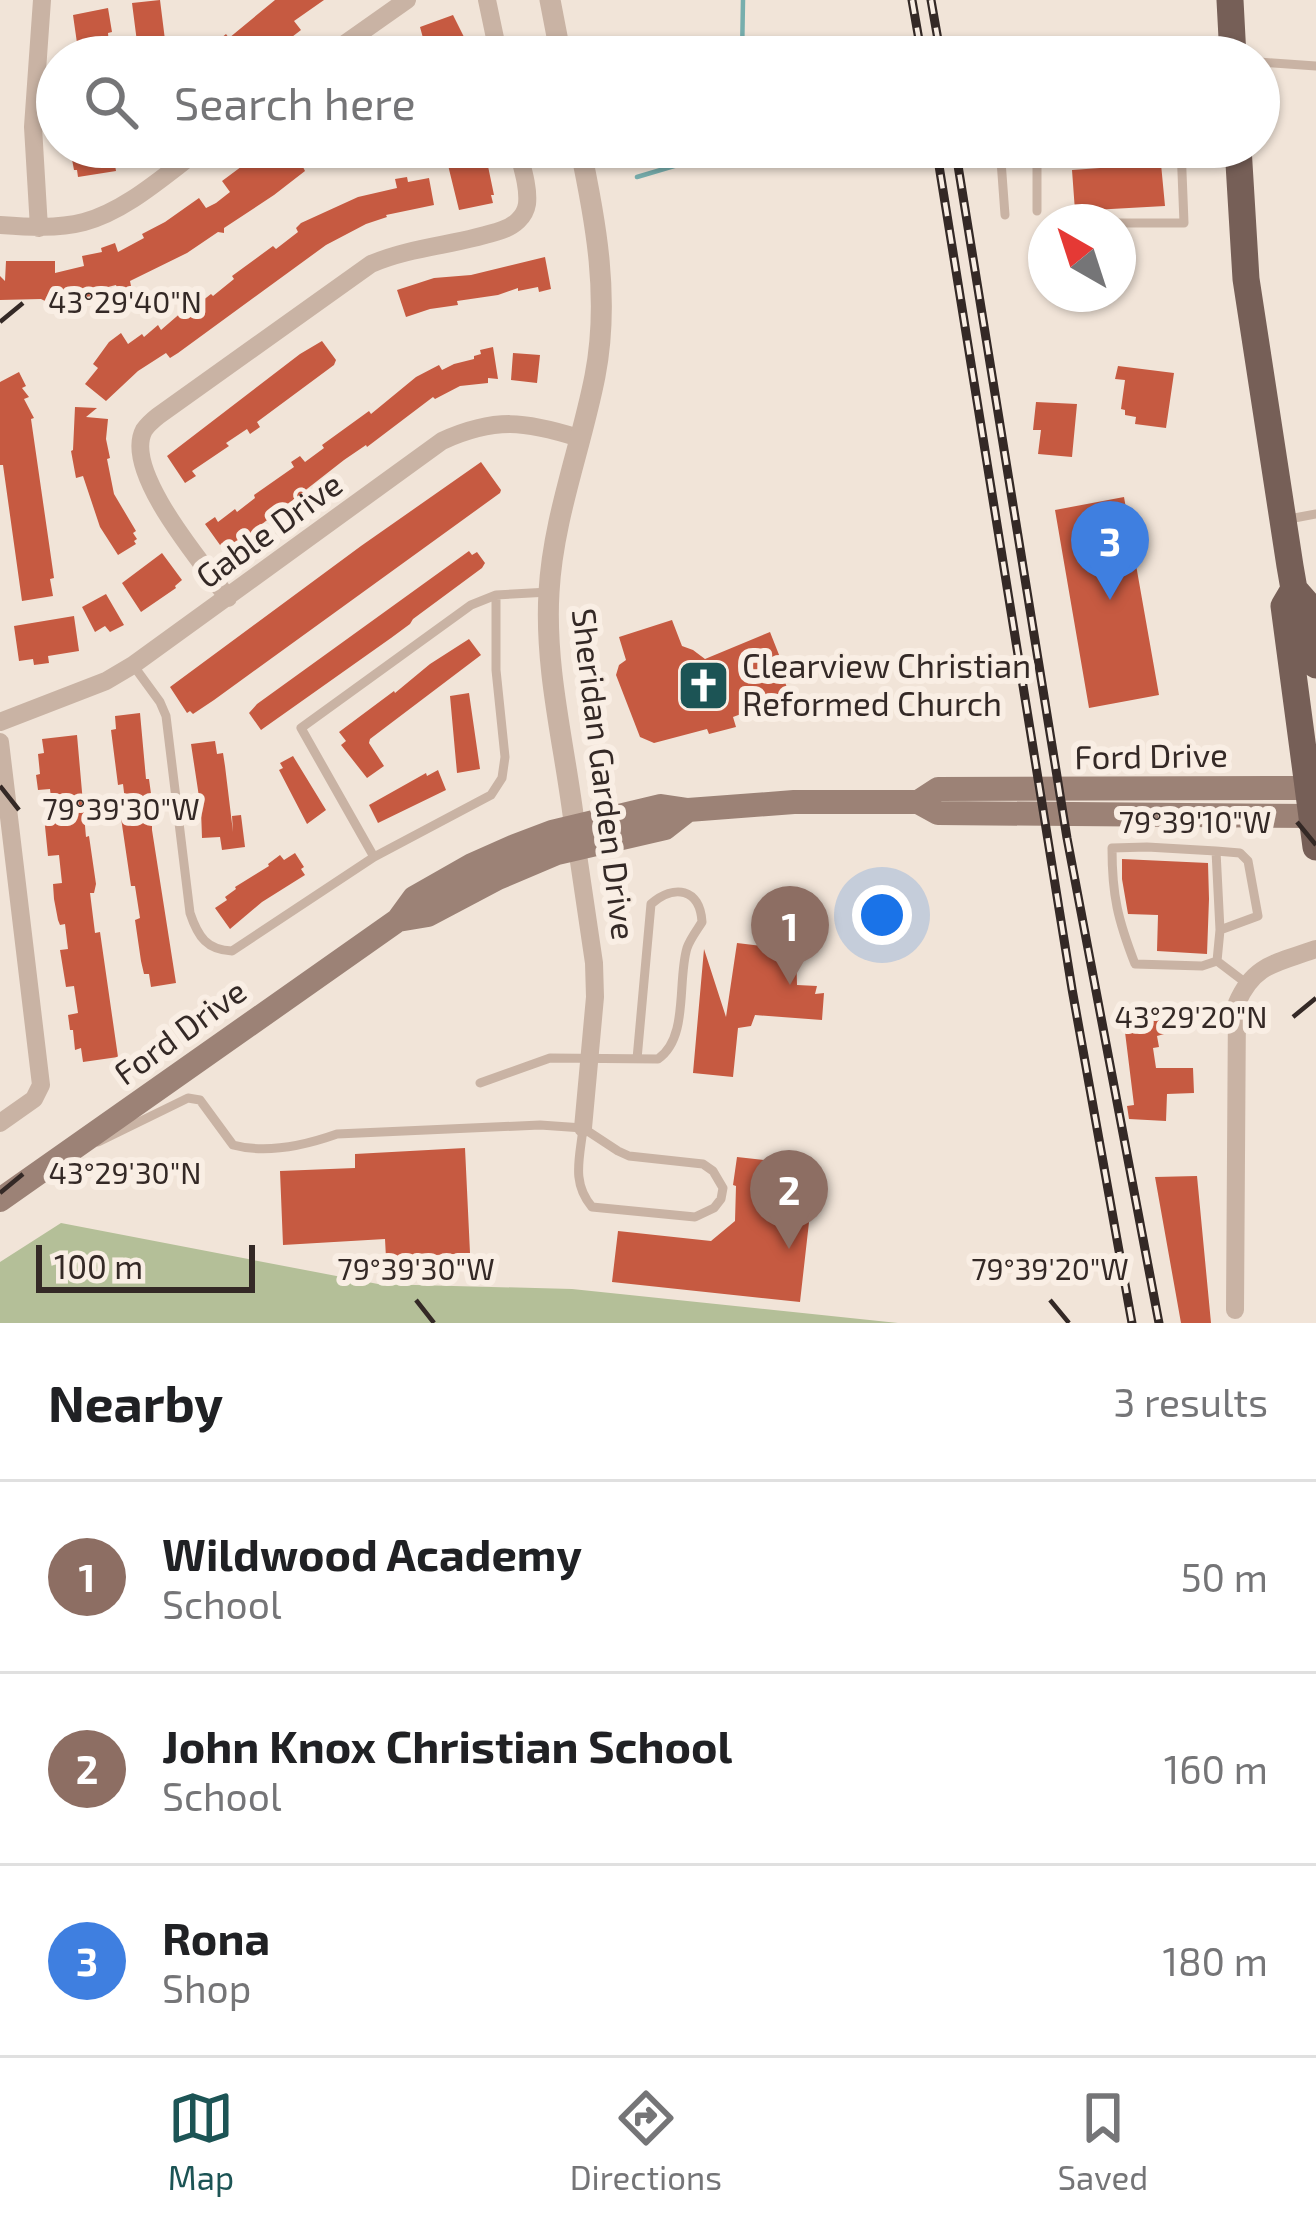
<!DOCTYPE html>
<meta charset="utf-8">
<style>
body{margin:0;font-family:"Exo 2",sans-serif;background:#f6f6f6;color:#202124}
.compass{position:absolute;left:1028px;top:204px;width:108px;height:108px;border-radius:50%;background:#fff;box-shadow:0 3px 9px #0004;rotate:321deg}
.scale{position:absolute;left:36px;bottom:30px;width:219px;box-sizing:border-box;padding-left:12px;border:6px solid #342926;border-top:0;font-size:33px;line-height:42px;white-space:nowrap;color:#342926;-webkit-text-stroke:9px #f9eee4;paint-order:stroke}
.you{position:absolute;left:882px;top:915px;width:42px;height:42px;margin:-30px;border:9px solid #fff;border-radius:50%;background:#1a73e8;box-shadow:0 0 0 18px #1a73e833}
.badge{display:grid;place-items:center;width:78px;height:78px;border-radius:50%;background:#1c5455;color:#fff;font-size:39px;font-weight:700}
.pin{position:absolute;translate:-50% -99px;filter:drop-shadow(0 3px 6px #0008)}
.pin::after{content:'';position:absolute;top:63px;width:42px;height:36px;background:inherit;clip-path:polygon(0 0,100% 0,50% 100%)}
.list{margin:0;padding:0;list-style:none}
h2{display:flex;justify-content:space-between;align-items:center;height:156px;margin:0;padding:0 48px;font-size:51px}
h2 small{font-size:39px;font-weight:400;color:#757577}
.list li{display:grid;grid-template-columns:78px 1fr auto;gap:36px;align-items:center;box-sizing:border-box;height:192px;padding:0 48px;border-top:3px solid #e0e0e0}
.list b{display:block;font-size:45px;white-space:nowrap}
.list p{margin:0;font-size:39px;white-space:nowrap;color:#757577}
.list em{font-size:39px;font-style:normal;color:#757577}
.icon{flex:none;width:66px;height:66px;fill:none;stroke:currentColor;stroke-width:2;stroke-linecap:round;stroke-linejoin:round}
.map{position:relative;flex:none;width:1316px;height:1323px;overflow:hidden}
.search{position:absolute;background:#fff;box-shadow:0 3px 9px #0004;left:36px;right:36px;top:36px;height:132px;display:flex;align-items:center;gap:30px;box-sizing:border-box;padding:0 42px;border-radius:66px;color:#757577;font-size:45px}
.sheet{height:732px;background:#fff}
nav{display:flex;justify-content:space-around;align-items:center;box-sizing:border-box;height:168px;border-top:3px solid #e0e0e0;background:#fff;font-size:33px;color:#757577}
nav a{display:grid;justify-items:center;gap:6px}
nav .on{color:#1c5455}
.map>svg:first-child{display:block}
</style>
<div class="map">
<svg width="1316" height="1323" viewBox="0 0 1316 1323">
<rect width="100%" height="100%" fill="#f1e4d8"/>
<path fill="#b4bf98" d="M61,1223L378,1284L572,1289L898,1323H0V1262Z"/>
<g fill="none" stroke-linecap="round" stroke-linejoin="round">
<path stroke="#77aead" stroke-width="4.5" d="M742,57L743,0
M637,177L691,161L710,147"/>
</g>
<path fill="#c65a41" d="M160,0L165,40L149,47L137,42L132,3Z
M275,0H324L294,21L301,30L266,57H198L226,34L229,38Z
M108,8L112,32L108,33L110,57H79L73,15Z
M453,15L464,37L460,38L466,57H430L426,49L420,27Z
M112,147L116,171L78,177L77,170H74L71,154Z
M268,147H331L303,167L305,171L274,195L224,228V233L218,232L187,253L130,281L131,286L118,291L116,285L96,290L97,295L63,301L57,307L41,299L0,300V276L5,281L6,261H55V273L84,266L82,256L102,252L101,248L115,243L118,252L144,238L142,234L165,222L199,198L206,208L216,203L230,192L222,181Z
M471,147H484L494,195H491L493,203L459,210L447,161L452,160L450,152Z
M1114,161L1161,164L1165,206L1075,211L1072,170L1114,167Z
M407,177L408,182L429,178L434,205L386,215L387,217L366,224L326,245L178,353L170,358L166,353L138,371L106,401L85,384L98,368L93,364L109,342L121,333L128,344L142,334L144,337L158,325L161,330L191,304L193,308L211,294L213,296L234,279L232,276L273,246L276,249L298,232L296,228L301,223L358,197L397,188L395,179Z
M545,257L551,289L539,292L538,287L518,291V288L498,295L457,301L458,305L430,309L406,317L397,290L434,278L471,275Z
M322,341L336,360L334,365L257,422L260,427L250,434L247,429L226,443L229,446L192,471L196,476L185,483L167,456L300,354Z
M493,347L498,379L488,378V383L460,386L435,399L433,397L367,447L366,445L344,460L234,546L226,549L222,543L220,545L205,524L215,517L218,522L235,509L237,512L255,498L254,495L294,467L291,462L300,456L305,462L324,448L322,445L369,411L371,414L416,377L439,365L442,370L454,364L474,359V356L481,354L480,350Z
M513,353L540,355L537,383L511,380Z
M1118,366L1174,373L1166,428L1135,424L1136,417L1125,415V410L1121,409L1125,380L1115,379Z
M19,372L26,386L22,388L29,397L24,399L34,418L31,419L54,578L50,579L53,596L22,601L3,465H0V382Z
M1036,402L1077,404L1072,457L1038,454L1041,430H1033Z
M75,407L97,408L86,417L108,419L106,439L110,458L107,459L114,494L136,531L133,533L137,539L134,541L136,544L118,555L100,527L83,476L76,478L71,451L73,450Z
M481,462L501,490L500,493L214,700L193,714L190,711L187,713L170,687L361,546Z
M1124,497L1159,695L1089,708L1055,510Z
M469,551L472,555L477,552L485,563L482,568L413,619L410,624L391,638L261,730L249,713L257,704Z
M162,553L182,580L175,586L176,588L141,612L122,583Z
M106,594L124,625L110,632L105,626L95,632L82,607Z
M74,616L79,651L48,656L49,663L34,665L33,659L19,661L14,626Z
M672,620L682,646L693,650L705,659L770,632L785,670L781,671L790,696L733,717L736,727L709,734L707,729L654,743L640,737L616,675L619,665L626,660L619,637Z
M469,639L481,655L370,739L369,743L384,766L367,778L341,745L346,741L339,732L394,691L395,693L430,664Z
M469,693L480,769L457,773L450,696Z
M140,713L146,779H149L154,816H152V830L176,983L151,987L149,974H144L141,961L135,920L140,918L135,886H131L121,818L127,817L123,784L118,785L111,730L116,729L115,716Z
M77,735L86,837L89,836L96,884L94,893H90L95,933L100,932L118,1057L83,1062L81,1048L75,1050L73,1030H70L68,1015L78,1013L74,986L66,987L60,950L68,949L65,924L60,925L58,920L54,899L53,884L62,883L59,855L48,856L44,816L53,814L50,789L38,790L36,775L40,774L38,754L44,753L42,739Z
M215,741L217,754L223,753L225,766L233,832L232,816L241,815L245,847L222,850L220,837L202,838L201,810L191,744Z
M293,756L326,810L307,824L279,770L283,768L280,763Z
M438,770L446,790L378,823L369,805L426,773L427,776Z
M295,853L304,867L301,869L305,875L262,902L230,929L215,908L227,900L225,897L236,889L235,887L269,866L268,864L280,855L284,860Z
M1122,859L1208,863L1209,899L1207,954L1157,951L1158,915L1128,914L1122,879Z
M737,943L796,950L797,985L817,986L815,994L824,993L822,1020L755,1015L751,1026L738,1028L733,1077L693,1073L704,949L726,1017Z
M1162,1018L1164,1034L1157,1036L1159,1047L1153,1048L1156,1068H1193L1194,1093L1167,1094L1166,1121L1129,1119L1127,1106L1134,1105L1124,1024Z
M465,1148L470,1253L386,1258L385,1239L283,1245L280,1171L355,1168V1154Z
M737,1157L764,1160V1164L815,1169L800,1302L612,1282L618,1231L711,1241L735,1221L736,1186L733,1185Z
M1197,1176L1211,1323H1181L1155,1177Z"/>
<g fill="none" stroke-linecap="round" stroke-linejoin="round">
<path stroke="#c9b3a4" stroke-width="9" d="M1259,62L1316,66
M1000,147L1005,215
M1037,147V211
M1118,223H1184L1181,147
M1289,519L1316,514
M496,595L549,592
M133,665L160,702L166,716L190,913C198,937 207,950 232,951L374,857L491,795L502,778L505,757L496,670V595L471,605L301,728L374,857
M1216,851L1147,847L1112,848C1112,896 1118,920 1135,964L1202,966L1217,961L1246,983
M1217,961L1220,930L1216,851L1240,853L1248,861L1258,916L1220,930
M480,1083L550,1058L658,1059C689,1038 677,981 687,948C690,939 697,930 702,922C700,888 674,884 651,904L637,1059
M98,1142L188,1098L200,1100L233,1145C266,1154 306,1145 337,1134L540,1125L583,1128L618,1151L629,1156L703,1164L713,1171L723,1188L721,1199L714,1208L695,1217L592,1207C571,1182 580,1158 583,1128"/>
<path stroke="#c9b3a4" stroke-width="18" d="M487,0L499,57
M326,57L407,0
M0,225C28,227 57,229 84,222C128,210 167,173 203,147
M39,228L33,127L42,0
M228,598C204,565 122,471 144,430C148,424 153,420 158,416L371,264C413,246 459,245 502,230C514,226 525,217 527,204C529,186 521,164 517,147
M0,722L106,681L133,665L442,441C495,417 525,421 579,438
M0,742L41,1085L34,1099L0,1123
M577,848L594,963L595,997L583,1128
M1235,1310L1237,1003C1254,963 1278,963 1316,949"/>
<path stroke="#c9b3a4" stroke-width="21" d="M550,0L561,57
M576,839C568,758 544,675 549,592C553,518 581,448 595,376C610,299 596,222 580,147"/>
<path stroke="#9c8276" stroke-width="24" d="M918,802L938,789L1316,788
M398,920L428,915L498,878L557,853L665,828L688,810
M0,1200L398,920L414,898L472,865L515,846L552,832L661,806L688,810L794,802H918L938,813L1316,816"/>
<path stroke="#765f57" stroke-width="27" d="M1230,0L1233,57
M1238,147L1246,279L1290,566L1294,589L1307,604L1316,665
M1294,589L1284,606L1316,847"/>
<defs>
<path id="rail" d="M912,0L922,57
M931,0L941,57
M936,147L1072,989L1132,1323
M955,147L1067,838L1159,1323"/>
</defs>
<use href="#rail" stroke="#342926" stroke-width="9"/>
<use href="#rail" stroke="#f9eee4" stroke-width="4.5" stroke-dasharray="14" stroke-linecap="butt"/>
</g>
<path fill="none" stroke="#342926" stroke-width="4.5" d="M0,322L23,303M0,786L19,810M1297,822L1316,845M1293,1017L1316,998M0,1193L23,1174M416,1300L434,1323M1050,1300L1069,1323"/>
<defs>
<symbol id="church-square" viewBox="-11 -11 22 22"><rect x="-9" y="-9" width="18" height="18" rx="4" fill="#1c5455" stroke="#f9eee4"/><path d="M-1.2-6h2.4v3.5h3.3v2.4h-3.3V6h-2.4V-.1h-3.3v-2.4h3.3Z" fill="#fff"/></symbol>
</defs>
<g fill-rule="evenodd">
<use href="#church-square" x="674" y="656" width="59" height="59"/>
</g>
<g text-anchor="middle" stroke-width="12" stroke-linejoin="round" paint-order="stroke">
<g font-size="33" fill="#342926" stroke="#f9eee4">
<text transform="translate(269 530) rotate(-36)" y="12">Gable Drive</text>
<text transform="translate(1151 756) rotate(-1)" y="12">Ford Drive</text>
<text transform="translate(604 774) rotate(83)" y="12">Sheridan Garden Drive</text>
<text transform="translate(180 1032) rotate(-36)" y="12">Ford Drive</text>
</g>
<g font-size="33" fill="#342926" stroke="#f9eee4" text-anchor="start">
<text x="742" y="678">Clearview Christian<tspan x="742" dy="38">Reformed Church</tspan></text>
</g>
</g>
<g font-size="30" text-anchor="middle" fill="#342926" stroke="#f9eee4" stroke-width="12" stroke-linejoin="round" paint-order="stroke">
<text x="125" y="313">43°29'40"N</text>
<text x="121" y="820">79°39'30"W</text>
<text x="1195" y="833">79°39'10"W</text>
<text x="1191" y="1028">43°29'20"N</text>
<text x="125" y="1184">43°29'30"N</text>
<text x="416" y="1280">79°39'30"W</text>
<text x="1050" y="1280">79°39'20"W</text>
</g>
</svg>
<svg class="compass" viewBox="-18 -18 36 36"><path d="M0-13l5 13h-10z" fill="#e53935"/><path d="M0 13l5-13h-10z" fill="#757577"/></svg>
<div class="scale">100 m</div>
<div class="you"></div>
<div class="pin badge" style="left:790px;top:985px;background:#8d6e63">1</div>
<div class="pin badge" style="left:789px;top:1249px;background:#8d6e63">2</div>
<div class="pin badge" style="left:1110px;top:600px;background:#3f7fe0">3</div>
<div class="search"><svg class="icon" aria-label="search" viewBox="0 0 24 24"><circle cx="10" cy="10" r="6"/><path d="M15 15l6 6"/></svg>Search here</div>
</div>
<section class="sheet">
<h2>Nearby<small>3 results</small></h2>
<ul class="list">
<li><span class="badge" style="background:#8d6e63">1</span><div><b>Wildwood Academy</b><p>School</p></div><em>50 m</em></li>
<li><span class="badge" style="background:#8d6e63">2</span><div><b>John Knox Christian School</b><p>School</p></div><em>160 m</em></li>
<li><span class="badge" style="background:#3f7fe0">3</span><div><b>Rona</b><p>Shop</p></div><em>180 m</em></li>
</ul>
</section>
<nav>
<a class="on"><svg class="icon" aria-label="map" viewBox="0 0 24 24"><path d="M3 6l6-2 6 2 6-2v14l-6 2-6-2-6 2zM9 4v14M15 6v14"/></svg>Map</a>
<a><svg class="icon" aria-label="directions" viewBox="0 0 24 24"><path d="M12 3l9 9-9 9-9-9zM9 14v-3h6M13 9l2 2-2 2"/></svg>Directions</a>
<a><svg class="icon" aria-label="saved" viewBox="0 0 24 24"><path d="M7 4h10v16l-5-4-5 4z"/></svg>Saved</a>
</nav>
